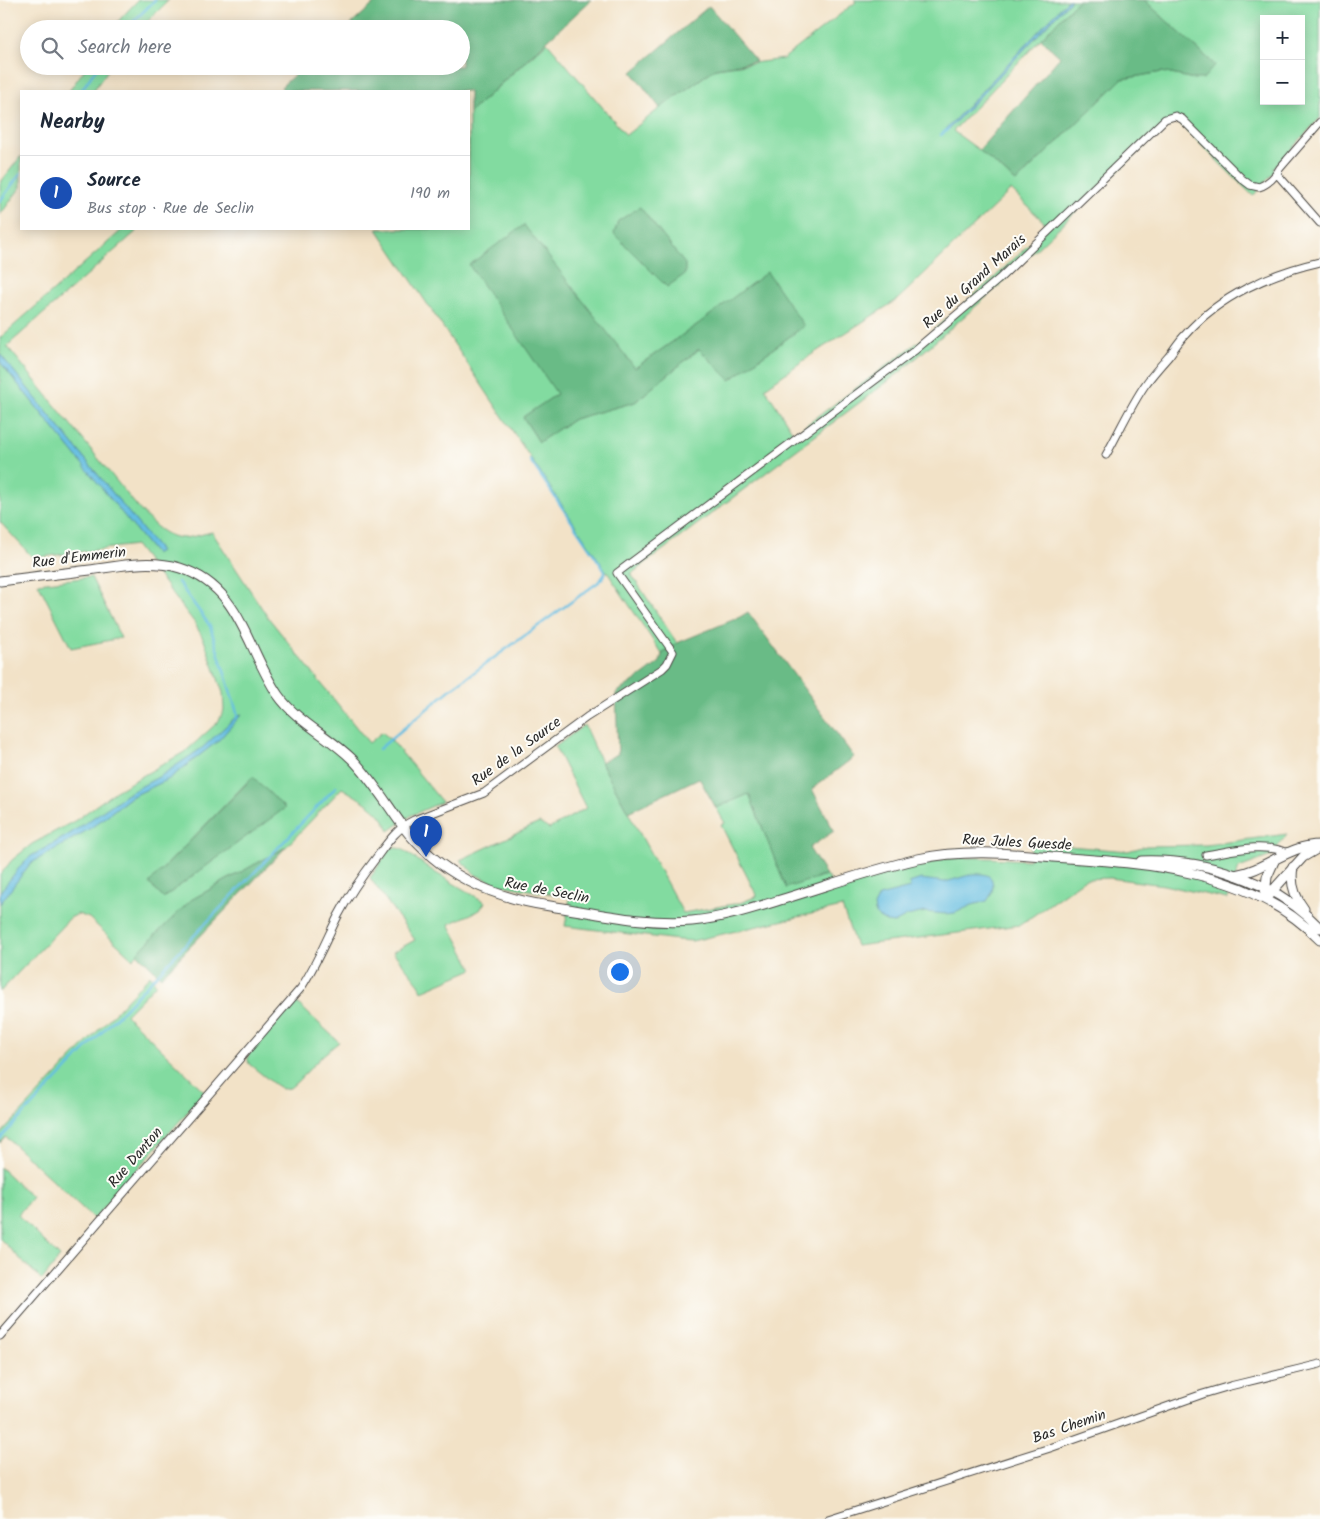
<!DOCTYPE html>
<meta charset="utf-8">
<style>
body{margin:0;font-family:Kalam,sans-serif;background:#f6f6f7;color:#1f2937}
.controls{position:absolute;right:15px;top:15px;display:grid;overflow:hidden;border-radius:0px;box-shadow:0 2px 12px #0003}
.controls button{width:45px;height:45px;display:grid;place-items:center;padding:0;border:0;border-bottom:1px solid #e0e1e3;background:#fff;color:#1f2937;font:25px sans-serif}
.you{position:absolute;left:619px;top:971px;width:18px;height:18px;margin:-12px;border:4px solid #fff;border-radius:50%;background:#1a73e8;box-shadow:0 0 0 8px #1a73e833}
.badge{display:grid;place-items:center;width:32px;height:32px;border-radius:50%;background:#1f6fb2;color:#fff;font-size:16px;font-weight:700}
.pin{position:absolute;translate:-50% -41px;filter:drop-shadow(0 1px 2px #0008)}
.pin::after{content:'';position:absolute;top:26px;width:18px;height:15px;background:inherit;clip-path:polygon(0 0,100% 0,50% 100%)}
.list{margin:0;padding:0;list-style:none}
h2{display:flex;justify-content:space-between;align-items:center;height:65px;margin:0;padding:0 20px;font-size:21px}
h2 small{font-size:16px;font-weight:400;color:#747a83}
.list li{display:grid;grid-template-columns:32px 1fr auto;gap:15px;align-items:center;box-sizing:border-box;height:75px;padding:0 20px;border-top:1px solid #e0e1e3}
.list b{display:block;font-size:19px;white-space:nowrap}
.list p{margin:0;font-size:16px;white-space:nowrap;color:#747a83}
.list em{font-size:16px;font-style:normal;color:#747a83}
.icon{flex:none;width:28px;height:28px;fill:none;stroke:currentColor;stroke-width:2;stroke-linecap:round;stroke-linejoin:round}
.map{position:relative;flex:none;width:1320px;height:1519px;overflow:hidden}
.search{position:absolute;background:#fff;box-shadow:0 2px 12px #0003;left:20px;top:20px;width:450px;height:55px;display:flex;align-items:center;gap:12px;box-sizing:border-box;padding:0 18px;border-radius:28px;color:#747a83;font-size:19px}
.panel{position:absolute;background:#fff;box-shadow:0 2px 12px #0003;left:20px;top:90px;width:450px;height:140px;border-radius:0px}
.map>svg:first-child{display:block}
</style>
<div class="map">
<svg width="1320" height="1519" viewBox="0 0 1320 1519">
<rect width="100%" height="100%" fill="#fdfcf7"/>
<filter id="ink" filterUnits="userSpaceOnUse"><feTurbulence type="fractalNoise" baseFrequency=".02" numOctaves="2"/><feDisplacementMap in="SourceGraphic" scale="10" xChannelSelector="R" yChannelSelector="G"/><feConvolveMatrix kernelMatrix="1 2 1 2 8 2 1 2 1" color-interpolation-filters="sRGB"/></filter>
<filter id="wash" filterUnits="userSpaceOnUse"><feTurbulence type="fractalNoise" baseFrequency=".0096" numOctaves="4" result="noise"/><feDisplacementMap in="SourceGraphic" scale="20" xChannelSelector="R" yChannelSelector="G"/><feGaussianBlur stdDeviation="1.12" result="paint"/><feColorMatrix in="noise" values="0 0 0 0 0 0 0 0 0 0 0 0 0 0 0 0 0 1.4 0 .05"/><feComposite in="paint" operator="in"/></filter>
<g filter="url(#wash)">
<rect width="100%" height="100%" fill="#f2e2c7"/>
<path fill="#82dba0" stroke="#568366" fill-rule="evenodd" d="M138,0H169L140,29H113L121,18Z
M854,0H1078L953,131L979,150L1016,182L1122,79L1162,72L1194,79L1215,65L1144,0H1320V118L1273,169L1276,170L1253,196L1178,122H1170L1029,256L999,286L899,373L631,574L677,643L662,654L377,229H469V113L547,42L626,135L660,108L716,68L783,59L856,2ZM1264,19H1301V101H1264ZM1011,190L1048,226L994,278L925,337L794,434L765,388L811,355L897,300ZM698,324L804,326L730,380L699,349L635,402L574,419L539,442L523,417L557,394L635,368Z
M87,66H111L93,91H69Z
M21,156V187L0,215V183Z
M123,229H139L7,346L140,510C152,523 165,538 184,538C193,537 203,534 212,532L267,616L369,743L382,732L393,742L442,802L412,815L389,831C382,809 361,800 342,788L286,847L191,900L133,959L89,918L78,914L70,918L0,992V875L12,860L32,844L76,820L116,791L186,751L218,722L224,710L223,693L204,640L194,622L135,545L33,558L0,522V337H1ZM252,777L284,808L163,898L149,883Z
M91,577L121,638L71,648L38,583Z
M584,725L601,762L683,913L740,903L757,896L721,825L725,823L716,808L749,793L786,887L826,875L836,889C871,878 907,864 944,859C972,856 1001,859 1029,860L1032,843L1128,851L1146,846L1206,845L1287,834L1271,856L1239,868L1227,899L1164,885L1110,878L1085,879L1020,925L856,946L842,907L692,941L678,940L565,926L570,897L500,885L476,875L460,860L539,823L549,829L586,808L555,747Z
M391,847L402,849L436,873L485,902L480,910L449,924L473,969L422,991L419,984L393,952L415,940L370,878Z
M150,975L156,984L126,1015L205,1092L94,1219L6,1137L0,1143V1135Z
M295,1001L339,1042L323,1055L298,1081L290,1088L282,1089L274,1084L249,1064C246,1056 249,1052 254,1046Z
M0,1167L32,1197L18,1215L60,1257L42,1280L0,1239Z"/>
<path fill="#69bb86" stroke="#4a7358" d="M378,0H591L469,113V91H284L281,87L304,66H461V29H346Z
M1078,0H1144L1215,65L1203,79H1194L1162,72L1122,79L1016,182L979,150L1060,57L1041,39Z
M709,6L756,61L716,68L660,108L632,72Z
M640,207L685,264V274L667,287L614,234L618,221Z
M524,225L635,368L698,324L767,272L804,326L730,380L699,349L635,402L574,419L539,442L523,417L557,394L469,265Z
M748,612L854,757L812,789L834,831L809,848L826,875L786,888L749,794L716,808L699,778L628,812L601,762L618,754L616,693L643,675L660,662L662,654L677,643L740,617Z
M253,777L285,808L163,898L149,883Z
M286,847L161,977L137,953L191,900Z"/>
<path fill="#63bde1" stroke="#477486" d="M1068,0H1071L947,131L946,129Z
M0,354L160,551L155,554L0,362Z
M242,714L218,741L169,779L131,797L91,828L30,864L0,904V892L23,863L31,856L68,835L127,794L162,775L202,748L238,715Z
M973,874C980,874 986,873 991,878C995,886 992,894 987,901L972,905L955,913L946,914L925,912L907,916L894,923L886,922L879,918L875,912L874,906L879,896L910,888L909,883L921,879L945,882Z"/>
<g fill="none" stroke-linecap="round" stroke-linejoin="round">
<path stroke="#63bde1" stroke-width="2.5" d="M126,29L155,0
M81,91L98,66
M941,135L948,129
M0,201L21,173
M178,582L210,626L238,716L236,718
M379,749L451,689L600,581L604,575L605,571L530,460
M0,1139L336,787"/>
</g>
</g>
<g filter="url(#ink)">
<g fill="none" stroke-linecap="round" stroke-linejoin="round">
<defs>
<path id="minor" d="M1277,174L1320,223
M1106,455C1119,432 1130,407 1145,385C1152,375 1161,365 1169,356C1174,349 1179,341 1185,335C1219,296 1271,273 1320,262
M1206,855C1232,851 1262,842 1288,853
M0,1336L301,988C316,965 326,940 338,916C349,895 362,876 376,858C387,843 397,828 414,820L484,793L587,717L662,669L667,664L673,652L617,573L914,351L999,279L1165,119L1175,116L1182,119L1242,179L1250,185L1259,187C1268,184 1276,176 1280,168L1320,122
M828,1519L1050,1448L1203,1394L1230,1386L1320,1364"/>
<path id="tertiary" d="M1235,875C1266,870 1288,845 1320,845
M1265,895L1267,877L1275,859
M1265,899L1303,857L1320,847"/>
<path id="secondary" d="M0,581C30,577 60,574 90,570C119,566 150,559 180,568C241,587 246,648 278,695C297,722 329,736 352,759C371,778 386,803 402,825C439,874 490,897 550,906C596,913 645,925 692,921C723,918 751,909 780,900C826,886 871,870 918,859C963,849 1007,853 1053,857C1146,863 1251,869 1320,940
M1141,861C1206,859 1274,880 1320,928
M1293,867C1290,883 1294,896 1304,909"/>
</defs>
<use href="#minor" stroke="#494642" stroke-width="9"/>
<use href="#tertiary" stroke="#494642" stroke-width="11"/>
<use href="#secondary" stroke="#494642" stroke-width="11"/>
<use href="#minor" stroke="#fff" stroke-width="7"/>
<use href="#tertiary" stroke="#fff" stroke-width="9"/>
<use href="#secondary" stroke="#fff" stroke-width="9"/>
</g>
</g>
<g text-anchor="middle" stroke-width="4" stroke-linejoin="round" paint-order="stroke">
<g font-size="15" fill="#2b2b2b" stroke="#fdfcf7">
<text transform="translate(974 281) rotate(-42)" y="5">Rue du Grand Marais</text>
<text transform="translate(79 557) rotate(-7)" y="5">Rue d'Emmerin</text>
<text transform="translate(516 751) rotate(-36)" y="5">Rue de la Source</text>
<text transform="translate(1017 842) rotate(3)" y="5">Rue Jules Guesde</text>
<text transform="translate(547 890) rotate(11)" y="5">Rue de Seclin</text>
<text transform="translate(135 1157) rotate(-49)" y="5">Rue Danton</text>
<text transform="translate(1069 1426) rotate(-19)" y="5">Bas Chemin</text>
</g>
</g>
</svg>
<div class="controls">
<button>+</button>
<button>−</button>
</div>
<div class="you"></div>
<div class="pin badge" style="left:426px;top:857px;background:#1a4fb4">1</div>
<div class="search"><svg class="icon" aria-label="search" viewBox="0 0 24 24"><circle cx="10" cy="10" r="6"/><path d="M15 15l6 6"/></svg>Search here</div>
<section class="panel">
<h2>Nearby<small></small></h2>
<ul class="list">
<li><span class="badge" style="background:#1a4fb4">1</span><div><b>Source</b><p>Bus stop · Rue de Seclin</p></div><em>190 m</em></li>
</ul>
</section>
</div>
